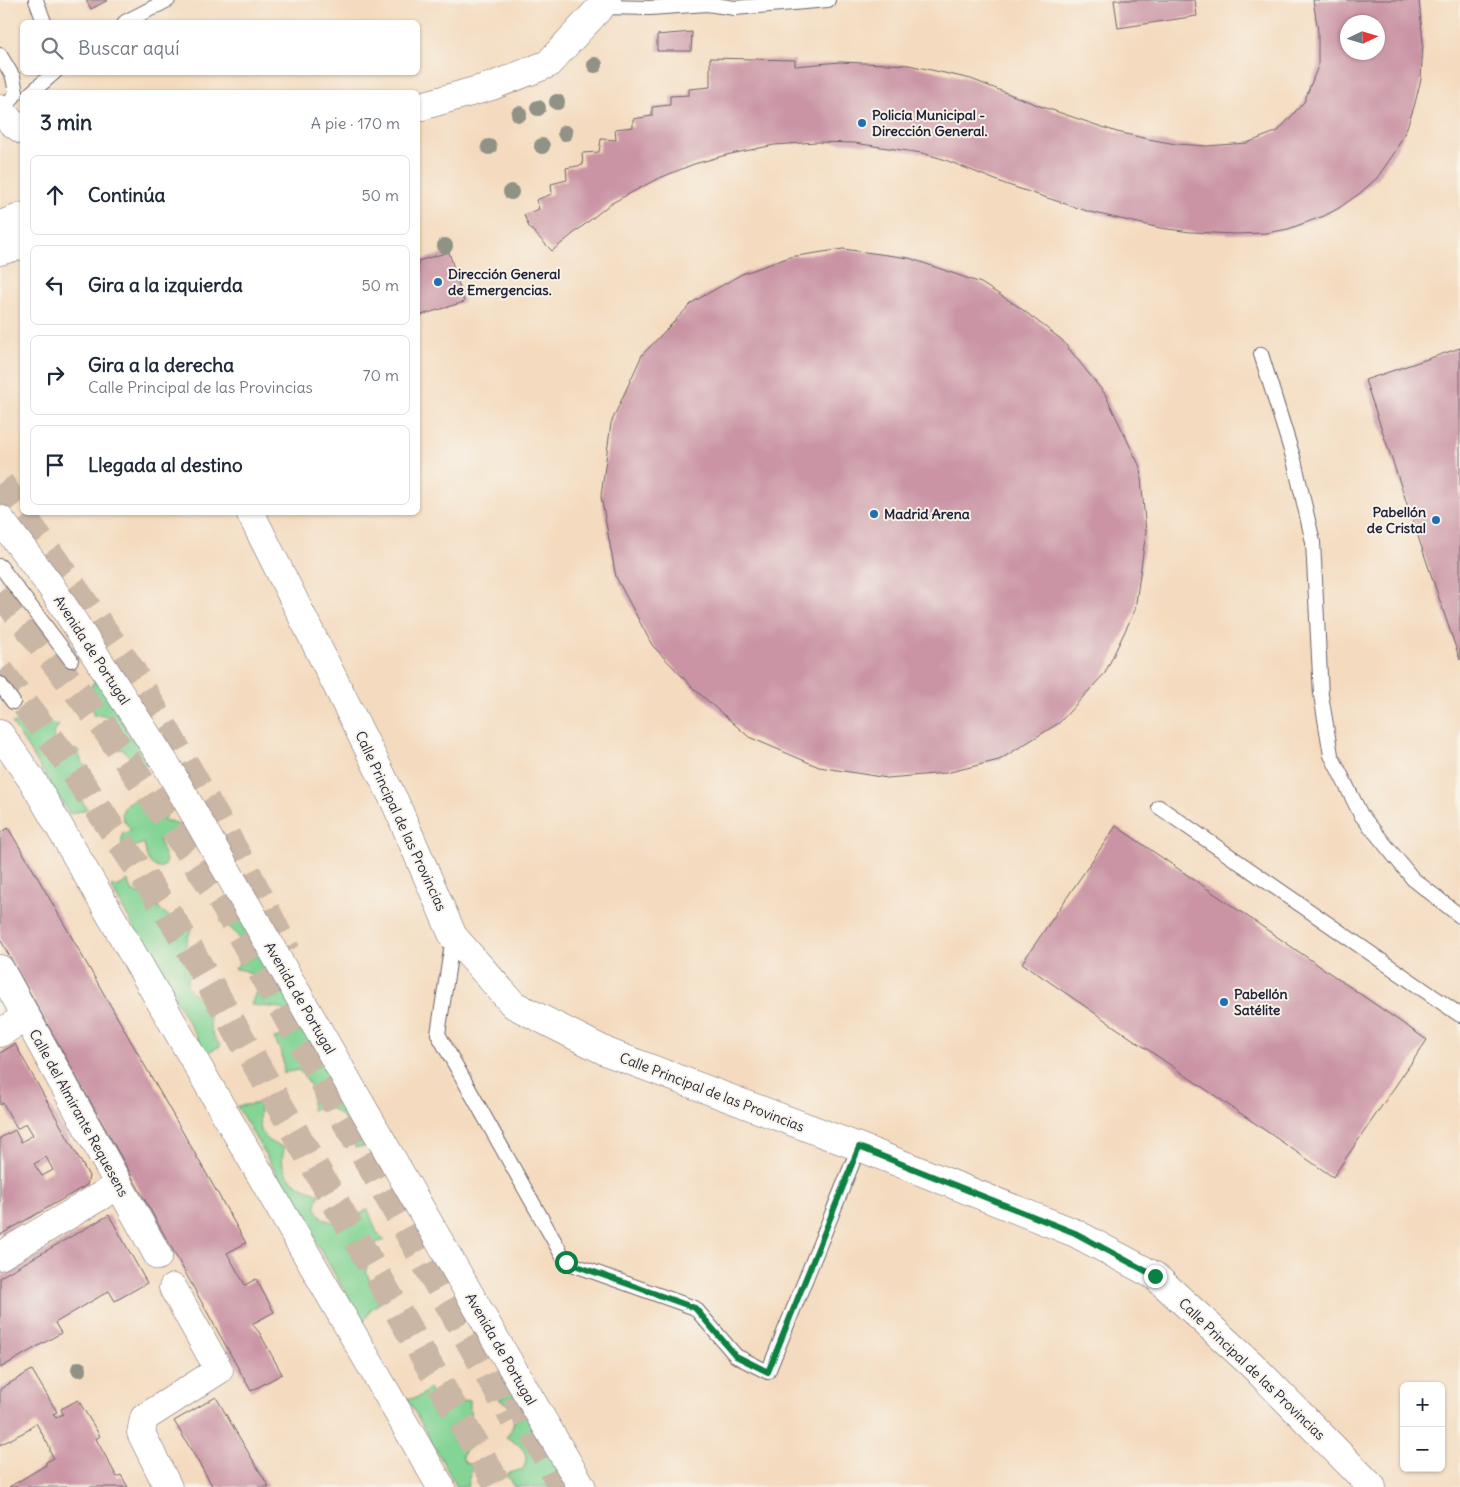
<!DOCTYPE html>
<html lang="es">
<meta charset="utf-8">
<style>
body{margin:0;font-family:Delius,sans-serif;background:#f2f2f3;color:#1f2937}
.controls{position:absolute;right:15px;bottom:15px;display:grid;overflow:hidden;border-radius:8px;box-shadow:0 1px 4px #0004}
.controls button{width:45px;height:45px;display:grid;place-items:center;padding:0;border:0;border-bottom:1px solid #e0e1e3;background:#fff;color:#1f2937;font:25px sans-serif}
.compass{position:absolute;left:1340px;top:15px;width:45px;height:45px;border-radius:50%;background:#fff;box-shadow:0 1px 4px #0004;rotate:86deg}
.stop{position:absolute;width:15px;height:15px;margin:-11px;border:4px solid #0b8043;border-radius:50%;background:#fff}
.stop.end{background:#0b8043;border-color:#fff;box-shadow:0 1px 5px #0008}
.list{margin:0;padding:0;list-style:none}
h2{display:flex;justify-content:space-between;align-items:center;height:65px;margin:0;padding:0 20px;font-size:21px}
h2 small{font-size:16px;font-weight:400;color:#747a83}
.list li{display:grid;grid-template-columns:32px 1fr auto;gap:15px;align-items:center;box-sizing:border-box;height:80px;margin:0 10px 10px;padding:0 10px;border:1px solid #e0e1e3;border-radius:8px}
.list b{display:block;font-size:19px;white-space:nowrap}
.list p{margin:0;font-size:16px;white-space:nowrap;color:#747a83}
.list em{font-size:16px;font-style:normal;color:#747a83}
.icon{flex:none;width:28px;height:28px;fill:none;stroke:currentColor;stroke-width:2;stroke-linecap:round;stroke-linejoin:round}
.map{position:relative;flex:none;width:1460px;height:1487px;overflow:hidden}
.search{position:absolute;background:#fff;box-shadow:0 1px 4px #0004;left:20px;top:20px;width:400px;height:55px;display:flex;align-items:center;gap:12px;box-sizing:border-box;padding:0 18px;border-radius:8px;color:#747a83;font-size:19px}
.panel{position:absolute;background:#fff;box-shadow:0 1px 4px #0004;left:20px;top:90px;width:400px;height:425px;border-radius:8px}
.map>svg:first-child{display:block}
</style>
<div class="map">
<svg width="1460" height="1487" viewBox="0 0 1460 1487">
<rect width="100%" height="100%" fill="#f7f3e8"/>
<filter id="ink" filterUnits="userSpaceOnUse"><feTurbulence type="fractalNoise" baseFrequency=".02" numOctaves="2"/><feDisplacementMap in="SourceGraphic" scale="10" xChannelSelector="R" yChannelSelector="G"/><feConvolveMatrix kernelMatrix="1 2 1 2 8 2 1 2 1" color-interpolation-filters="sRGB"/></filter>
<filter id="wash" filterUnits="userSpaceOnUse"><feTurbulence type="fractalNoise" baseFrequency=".0096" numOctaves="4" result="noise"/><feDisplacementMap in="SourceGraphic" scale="20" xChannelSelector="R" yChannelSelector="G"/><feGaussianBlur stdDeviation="1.12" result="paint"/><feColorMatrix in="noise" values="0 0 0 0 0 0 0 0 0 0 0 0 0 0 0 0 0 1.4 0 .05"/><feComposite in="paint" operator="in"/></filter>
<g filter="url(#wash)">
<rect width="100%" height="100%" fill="#f4dbbf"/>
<path fill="#83d495" stroke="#527b68" d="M98,677L153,763L145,764L138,769L124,750L112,748C116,730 118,712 93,715C95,703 91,701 81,695L89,689Z
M37,711C42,722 48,723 59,725L53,733C55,747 65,749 78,750C80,758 81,765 90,769C78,779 76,798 88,809L70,814L12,723H26Z
M161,795L169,800L171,807L163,820C174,822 184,823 184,836L174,840H159L166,860L164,866L159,868C147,865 146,854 144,843C136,847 130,848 122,845V834L131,830L123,819L122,812L126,804L137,799L144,803L151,796Z
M128,880L129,886L132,891L139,894L158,891C158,896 156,903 159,908C164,915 185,925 193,927C183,944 183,957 202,967L188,977L187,986C195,997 202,999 215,1001C205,1016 209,1033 221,1046L210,1051L207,1055L111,887L119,886Z
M234,904L373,1144L355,1148C354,1133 343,1110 327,1108C322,1107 315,1109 311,1110C314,1093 312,1082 298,1070L287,1072L284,1074L282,1053L274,1038L283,1036L290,1026L289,1016L280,1008L251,1005L256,992L252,975L244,970L235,969C251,950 239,931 220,921L225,918Z
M261,1103C257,1127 259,1141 285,1147C274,1174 299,1188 321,1194C307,1211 325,1225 343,1222C351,1221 361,1213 368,1209L377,1233L385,1240L376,1243C373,1249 369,1256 367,1262C363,1277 376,1290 388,1297L371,1309L363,1323L237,1106Z
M510,1383L571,1487H514L506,1474L523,1469C532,1451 519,1445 506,1437C514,1430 517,1414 509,1405C507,1403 501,1401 498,1399L502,1397Z
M429,1388C438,1404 454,1404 470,1400V1418L475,1436L473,1444L465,1449L462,1456L465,1463L475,1466C472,1472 466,1480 468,1487H457L407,1398C416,1400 423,1395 429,1388Z"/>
<g id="blocks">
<path fill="#ca94a5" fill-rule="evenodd" d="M86,0H108L91,9Z
M1114,0H1195L1197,16L1118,28Z
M1313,0H1419L1423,42L1421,79L1414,107L1406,130L1395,152L1377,178L1359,194L1339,208L1324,216L1288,229L1267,233L1234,234L1191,232L1160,228L1090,212L1008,185L943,159L922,153L854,143L816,142L774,145L726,155L694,164L657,179L610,204L552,251L529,227L524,215L539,209L536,200L552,194L551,184L567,180L566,168L583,165L582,153L599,152L601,139L616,140L615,129L633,127V119L652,116V107L670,105V96L689,95V89L710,87V58L795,60V66L840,62L909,65L971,79L1040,106L1117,132L1148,139L1176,144L1207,146L1247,143L1278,131L1304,102L1318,66V31ZM1348,22H1378V52H1348Z
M692,32L691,51H657V35Z
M843,249L909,258L981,283L1019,307L1062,340L1105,394L1140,467L1146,532L1135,610L1105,673L1059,723L999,760L946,773L887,778L819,767L749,737L694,689L652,645L616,577L601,496L611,423L642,355L693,302L742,274L790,257Z
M449,252L464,302L418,316V261Z
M1460,348V660L1365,380Z
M1116,826L1427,1040L1333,1177L1022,963Z
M8,828L31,866L246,1243L227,1253L245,1285L256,1279L274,1312L252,1324L259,1332L282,1374L251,1391L0,939V833Z
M15,1044L89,1176L87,1185L0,1235V1138L15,1130L21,1142L33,1135L26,1123L17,1129L3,1103L0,1105V1053ZM46,1157L53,1170L42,1176L34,1164Z
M109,1215L147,1283L115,1301L109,1291L55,1323L61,1333L0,1368V1277Z
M32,1370L57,1412L53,1414L56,1418L63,1414L61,1409L78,1400L100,1436L96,1439L117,1477L121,1475L128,1487H9L46,1465V1462L54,1458L50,1452V1448L36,1423L30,1427V1429L0,1445V1389Z
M216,1397L232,1425L269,1487H213L174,1421Z"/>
</g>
</g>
<g filter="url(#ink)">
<use href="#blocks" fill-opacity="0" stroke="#6c6369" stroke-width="1"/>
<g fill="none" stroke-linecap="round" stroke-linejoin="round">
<path stroke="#cab6a5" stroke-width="28" stroke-dasharray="28 14" stroke-linecap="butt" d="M0,483L132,671L247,872L287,952
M0,591L103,725L221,900L514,1420
M0,671L62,754L177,927L499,1487
M515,1395L562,1487"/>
<defs>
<path id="service" d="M36,0L44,22
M602,7L650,8L707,4L735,8L828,0
M125,22L168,0
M0,55L13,77L16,93L2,112
M32,92L55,72
M1261,354L1294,460L1313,542L1321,695L1331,755L1361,815L1413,879L1460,916
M0,566L71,660
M0,684L13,702
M1159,807L1460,1015
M453,937L438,1034L566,1262L695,1308L736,1356L768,1372L859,1147"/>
<path id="minor" d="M418,107L492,86L548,64L607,0
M0,109L11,122L22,130
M0,225L22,217
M0,251L22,245
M250,512L395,802L453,936L514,1005L607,1052L859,1147L1075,1233L1155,1276L1252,1365L1372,1487
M0,519L50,585L167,766L493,1335L582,1487
M0,734L34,783L441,1487
M0,969L158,1256
M0,1033L26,1017
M0,1256L119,1185
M168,1487L141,1433L144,1418L219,1370L173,1288"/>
</defs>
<use href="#service" stroke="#6c6369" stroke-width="16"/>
<use href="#minor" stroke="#6c6369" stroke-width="29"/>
<use href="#service" stroke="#fff" stroke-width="14"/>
<use href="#minor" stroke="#fff" stroke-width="28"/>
</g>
<g fill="#909285">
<circle cx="595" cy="65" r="8"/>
<circle cx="557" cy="102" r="8"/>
<circle cx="538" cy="108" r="8"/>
<circle cx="519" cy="114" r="8"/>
<circle cx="565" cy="133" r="8"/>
<circle cx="542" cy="146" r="8"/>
<circle cx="489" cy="147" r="8"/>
<circle cx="511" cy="192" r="8"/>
<circle cx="445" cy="246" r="8"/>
<circle cx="79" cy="1369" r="8"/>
</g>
</g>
<g fill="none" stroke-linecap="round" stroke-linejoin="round" filter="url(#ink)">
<path stroke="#0b8043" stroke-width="6" d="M566,1262L695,1308L736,1356L768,1372L859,1147L1075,1233L1155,1276"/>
</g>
<g fill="#1f6fb2" stroke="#f7f3e8" stroke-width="2">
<circle cx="862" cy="123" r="5"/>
<circle cx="438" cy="282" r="5"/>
<circle cx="874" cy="514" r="5"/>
<circle cx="1436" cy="520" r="5"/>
<circle cx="1224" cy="1002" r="5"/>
</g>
<g text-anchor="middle" stroke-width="4" stroke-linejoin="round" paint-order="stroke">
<g font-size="14" font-weight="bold" fill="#22223b" stroke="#f7f3e8" text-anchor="start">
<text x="872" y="120">Policía Municipal -<tspan x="872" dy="16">Dirección General.</tspan></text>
<text x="448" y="279">Dirección General<tspan x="448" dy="16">de Emergencias.</tspan></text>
<text x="1426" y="517" text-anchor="end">Pabellón<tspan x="1426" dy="16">de Cristal</tspan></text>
<text x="884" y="519">Madrid Arena</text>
<text x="1234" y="999">Pabellón<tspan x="1234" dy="16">Satélite</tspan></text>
</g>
<g font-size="14" fill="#22223b" stroke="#f7f3e8">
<text transform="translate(92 650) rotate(57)" y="5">Avenida de Portugal</text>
<text transform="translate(401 821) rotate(65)" y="5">Calle Principal de las Provincias</text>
<text transform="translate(300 998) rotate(60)" y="5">Avenida de Portugal</text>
<text transform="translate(712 1092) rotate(21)" y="5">Calle Principal de las Provincias</text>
<text transform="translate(79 1113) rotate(61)" y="5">Calle del Almirante Requesens</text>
<text transform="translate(501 1349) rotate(60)" y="5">Avenida de Portugal</text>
<text transform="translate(1252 1369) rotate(44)" y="5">Calle Principal de las Provincias</text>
</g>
</g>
</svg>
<div class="controls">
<button>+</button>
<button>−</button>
</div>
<svg class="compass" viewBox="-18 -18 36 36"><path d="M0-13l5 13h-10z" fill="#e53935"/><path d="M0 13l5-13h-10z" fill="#747a83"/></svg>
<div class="stop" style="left:566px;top:1262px"></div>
<div class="stop end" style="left:1155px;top:1276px"></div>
<div class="search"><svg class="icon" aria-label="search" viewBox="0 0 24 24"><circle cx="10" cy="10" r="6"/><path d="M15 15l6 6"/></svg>Buscar aquí</div>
<section class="panel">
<h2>3 min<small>A pie · 170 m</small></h2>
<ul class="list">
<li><svg class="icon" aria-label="ahead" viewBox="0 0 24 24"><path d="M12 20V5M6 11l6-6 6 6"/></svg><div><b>Continúa</b></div><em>50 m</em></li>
<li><svg class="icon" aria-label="left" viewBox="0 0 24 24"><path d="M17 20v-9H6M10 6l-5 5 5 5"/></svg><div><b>Gira a la izquierda</b></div><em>50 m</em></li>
<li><svg class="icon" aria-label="right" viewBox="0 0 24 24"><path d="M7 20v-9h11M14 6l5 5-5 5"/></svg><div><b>Gira a la derecha</b><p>Calle Principal de las Provincias</p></div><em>70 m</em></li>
<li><svg class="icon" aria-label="arrive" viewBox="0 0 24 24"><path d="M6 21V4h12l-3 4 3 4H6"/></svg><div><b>Llegada al destino</b></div></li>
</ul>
</section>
</div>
